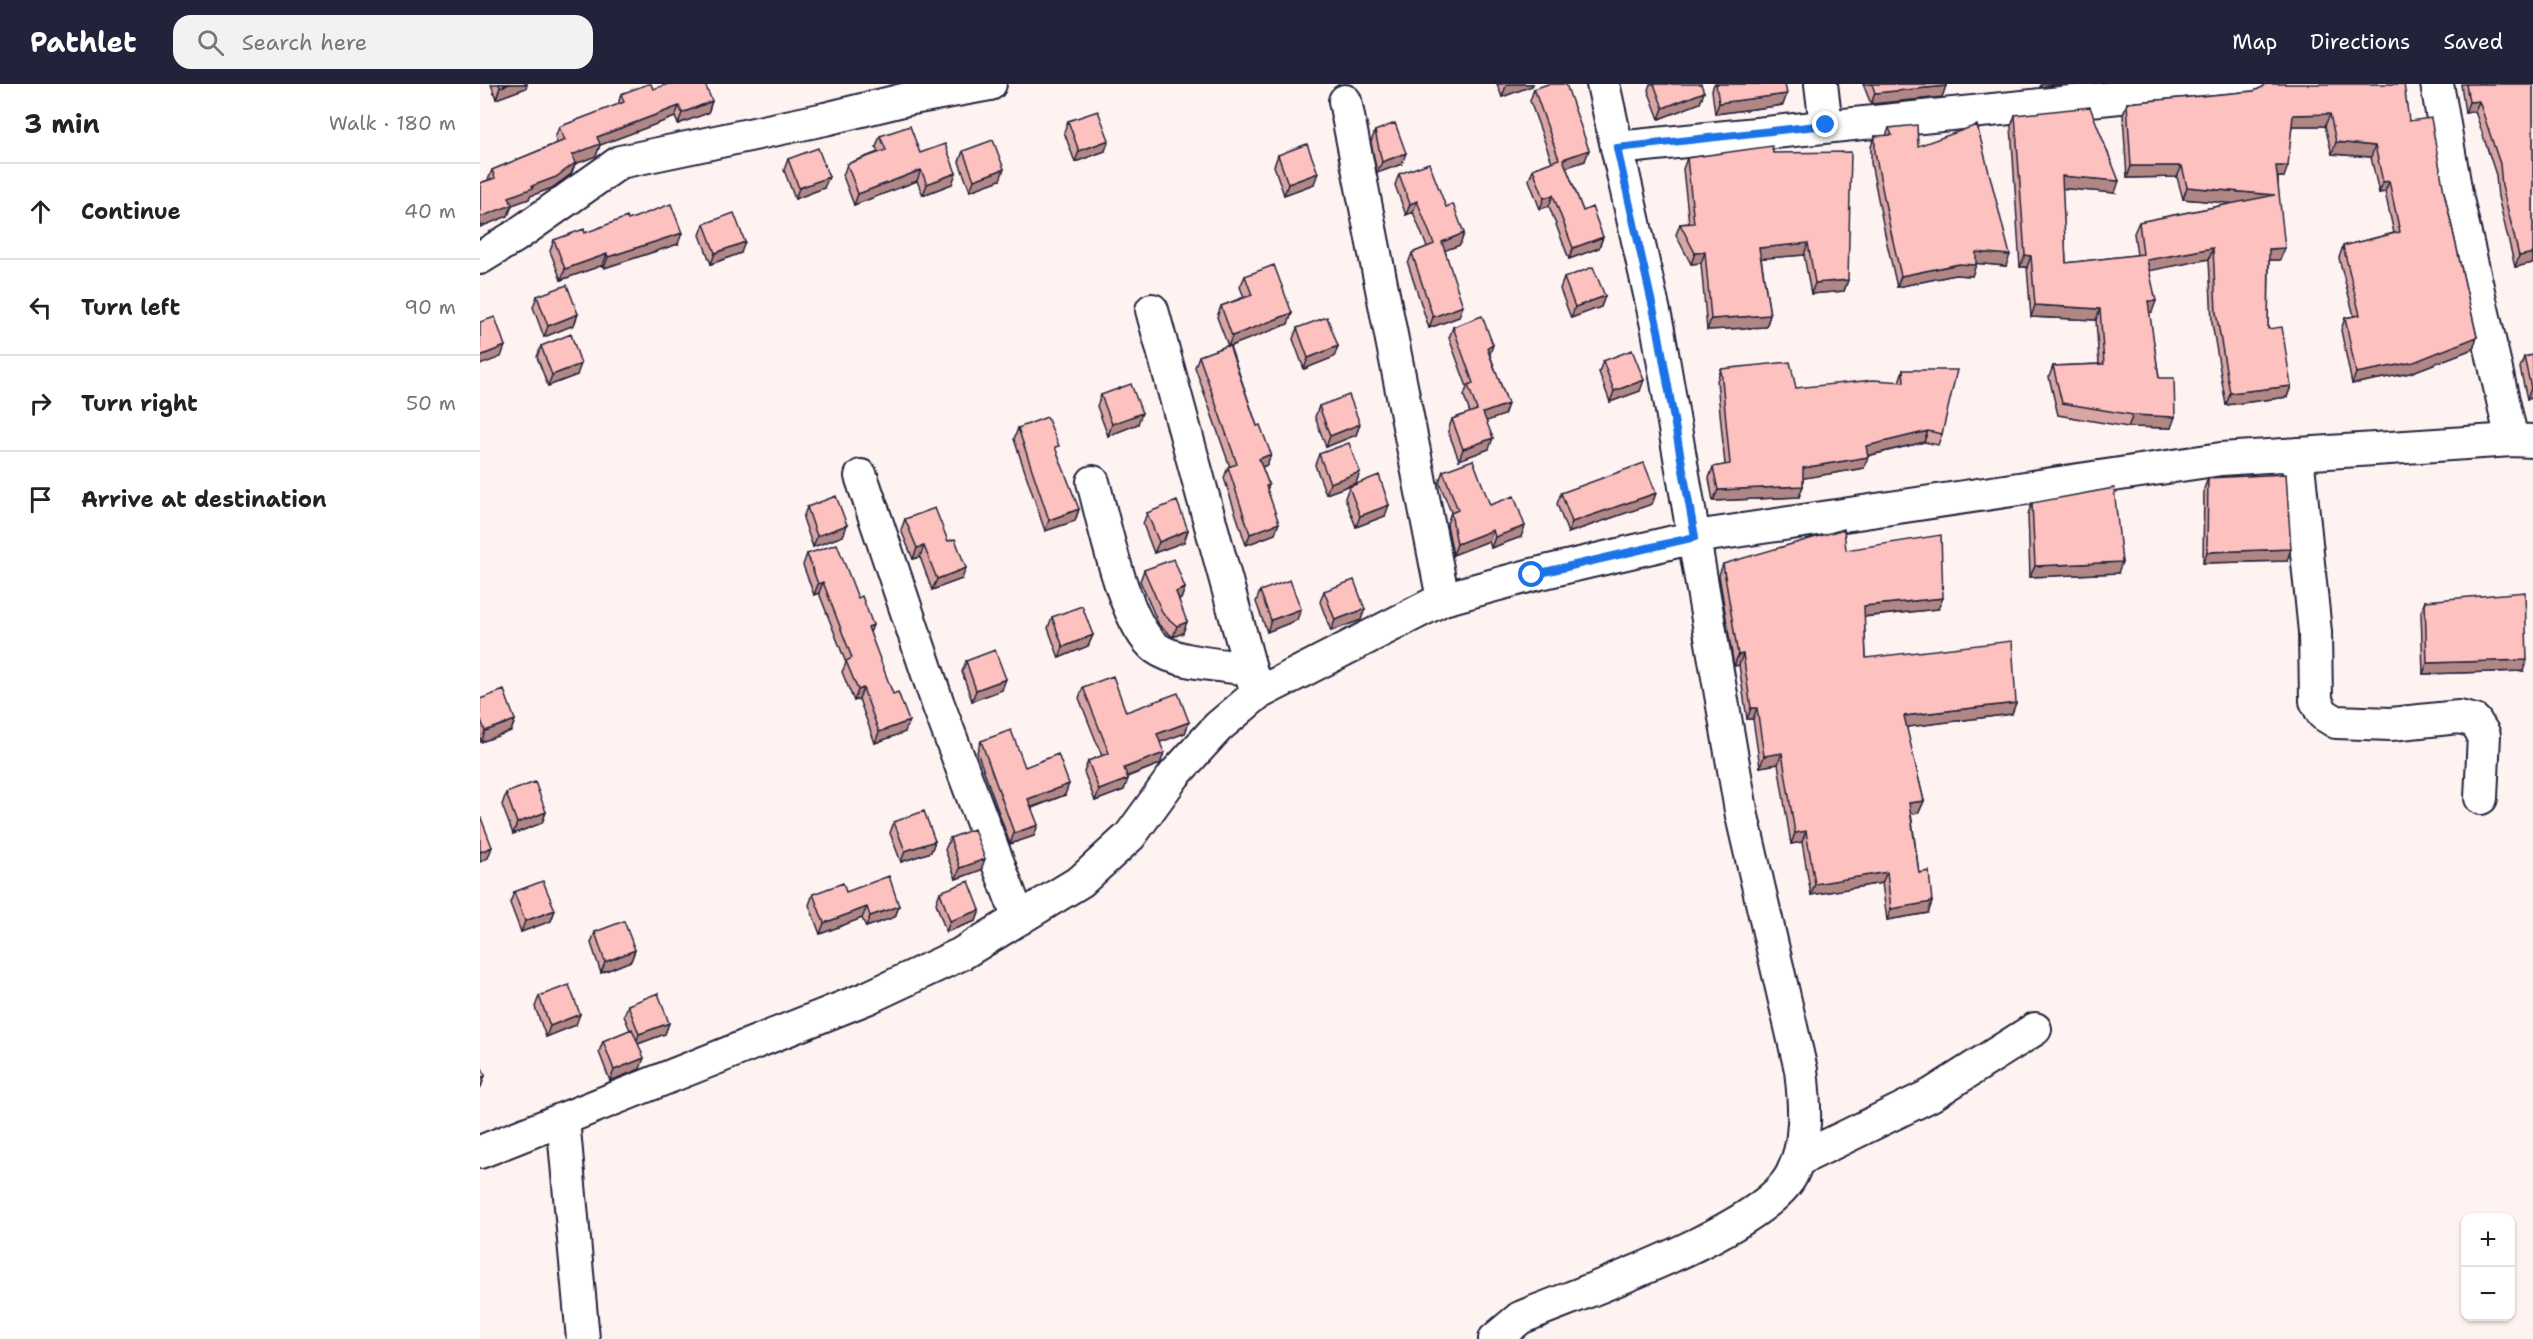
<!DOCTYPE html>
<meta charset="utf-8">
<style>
body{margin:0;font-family:"Shantell Sans",sans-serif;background:#f2f2f2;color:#222}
.controls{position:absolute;right:18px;bottom:18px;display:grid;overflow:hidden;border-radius:12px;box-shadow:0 2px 4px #0004}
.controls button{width:54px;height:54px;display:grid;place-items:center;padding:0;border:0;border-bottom:2px solid #e0e0e0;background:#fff;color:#222;font:30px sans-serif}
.stop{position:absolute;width:18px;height:18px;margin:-14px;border:4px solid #1a73e8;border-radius:50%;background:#fff}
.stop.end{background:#1a73e8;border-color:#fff;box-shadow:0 2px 6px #0008}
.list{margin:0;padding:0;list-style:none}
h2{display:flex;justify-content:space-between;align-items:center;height:78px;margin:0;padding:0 24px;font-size:26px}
h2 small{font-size:20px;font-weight:400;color:#767676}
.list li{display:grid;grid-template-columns:39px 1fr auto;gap:18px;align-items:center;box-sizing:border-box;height:96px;padding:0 24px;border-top:2px solid #e0e0e0}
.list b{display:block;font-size:22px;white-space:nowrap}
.list em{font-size:20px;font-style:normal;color:#767676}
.icon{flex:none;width:33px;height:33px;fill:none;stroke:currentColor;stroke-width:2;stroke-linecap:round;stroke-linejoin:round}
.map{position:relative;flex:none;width:2053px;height:1255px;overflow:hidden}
header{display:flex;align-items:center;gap:36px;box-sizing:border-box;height:84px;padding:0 30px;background:#22223b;color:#fff}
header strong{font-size:28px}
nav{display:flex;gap:33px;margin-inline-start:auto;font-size:21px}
.search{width:420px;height:54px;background:#f2f2f2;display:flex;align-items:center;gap:15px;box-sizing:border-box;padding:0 21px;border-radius:18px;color:#767676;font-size:22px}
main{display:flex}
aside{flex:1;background:#fff}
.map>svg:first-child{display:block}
</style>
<header>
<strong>Pathlet</strong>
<div class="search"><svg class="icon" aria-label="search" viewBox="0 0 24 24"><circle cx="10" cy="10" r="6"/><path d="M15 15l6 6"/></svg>Search here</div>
<nav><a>Map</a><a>Directions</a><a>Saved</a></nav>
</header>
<main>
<aside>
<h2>3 min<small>Walk · 180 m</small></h2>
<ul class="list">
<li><svg class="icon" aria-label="ahead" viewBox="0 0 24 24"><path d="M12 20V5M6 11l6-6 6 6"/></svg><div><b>Continue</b></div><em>40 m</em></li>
<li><svg class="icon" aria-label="left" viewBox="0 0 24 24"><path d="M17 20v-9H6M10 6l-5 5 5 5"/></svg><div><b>Turn left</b></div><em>90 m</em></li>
<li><svg class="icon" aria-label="right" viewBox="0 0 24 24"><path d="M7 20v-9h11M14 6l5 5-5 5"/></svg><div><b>Turn right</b></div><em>50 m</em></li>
<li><svg class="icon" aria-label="arrive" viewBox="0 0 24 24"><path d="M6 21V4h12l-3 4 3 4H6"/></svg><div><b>Arrive at destination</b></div></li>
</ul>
</aside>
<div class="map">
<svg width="2053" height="1255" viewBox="0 0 2053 1255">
<rect width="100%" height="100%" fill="#fff3f2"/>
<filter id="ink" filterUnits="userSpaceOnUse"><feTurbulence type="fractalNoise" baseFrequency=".0167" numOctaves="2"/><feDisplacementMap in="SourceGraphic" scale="12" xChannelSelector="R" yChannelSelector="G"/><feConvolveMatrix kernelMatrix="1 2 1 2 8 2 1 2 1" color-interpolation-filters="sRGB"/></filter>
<g filter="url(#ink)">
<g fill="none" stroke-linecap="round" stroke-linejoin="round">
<defs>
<path id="minor" d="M1341,0L1346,41
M1957,0L1977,115L2032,356
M865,17L963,515
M1137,64L1768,0
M0,174L34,153L140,78L345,35L427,15L510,0
M672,226L777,610
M1817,370L1835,548L1836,617L1843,630L1856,638L1911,640L1979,633L1995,637L2004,651L2001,714
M381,392L458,620L539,835
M613,398C624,438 644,540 676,564C696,579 744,581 770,585
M83,1035L103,1255
M0,1068L387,914L481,870L601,797L650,752L695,690L738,643L777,610L963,515L1052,491L1215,453L1741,375L2032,356L2053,357
M1318,1076L1451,1011L1555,945
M1015,1255L1040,1234C1102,1208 1283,1147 1312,1090C1328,1058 1325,1021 1321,986L1262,732L1178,246L1123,0"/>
</defs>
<use href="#minor" stroke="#22223b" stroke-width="36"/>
<use href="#minor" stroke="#fff" stroke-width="32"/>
</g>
<path fill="#daa6a4" stroke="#22223b" stroke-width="1.5" d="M11,0H47L46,4L16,15Z
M1017,0H1053L1052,2L1022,13Z
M1170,0H1174L1224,8L1220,19L1179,35L1168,6Z
M1234,0H1305L1303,21L1235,30L1232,6Z
M1383,0H1466L1462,13L1391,20Z
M1981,0H2053V179L2035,183L2018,113L2016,91L1995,27L1985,29Z
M1783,3L1929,37L1964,108L1997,253L1993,265L1930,289L1872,300L1861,246L1865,234L1874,232L1859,174L1863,162L1914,149L1905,108L1899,109L1891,73L1852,70L1845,42H1812L1804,93H1798L1800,176H1789L1788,245L1811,302L1807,313L1746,321L1732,239L1729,175L1670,186L1672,228H1669L1679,294L1691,344L1648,343L1578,331L1569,293L1573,282L1619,280L1616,236L1551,233L1547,183H1540L1531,42L1535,31L1635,109L1582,104L1586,179L1657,171L1654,149L1659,138L1754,119L1703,115L1697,93L1647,94L1643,31L1647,19L1774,7Z
M173,5L232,17L228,29L198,40L195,33L120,61L116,72L95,80L91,90L72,104L50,112L49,115L32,121L28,132L0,143V99L8,96L12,86L77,59L75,54L79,43L138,21L141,10Z
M1054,5L1105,77L1086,83L1103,127L1123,153L1119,164L1089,175L1069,122L1060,125L1049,96L1053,85L1072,78L1050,17Z
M588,37L625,67L595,78L584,48Z
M1409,44L1438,62L1526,182L1496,179L1492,192L1475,191L1417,203L1406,155L1391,79V63L1395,52H1406Z
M895,47L922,80L897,89L891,58Z
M400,52L440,69L472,100L443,111L437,97L374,121L363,92L367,80L398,68L396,63Z
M483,67L520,96L490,107L479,78Z
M1293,69L1368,196L1364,207L1331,210L1324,171L1281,174L1290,231L1286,243L1227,246L1221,179L1211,180L1196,151L1200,140L1209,139L1203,85L1207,74Z
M798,71L834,100L804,111L794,82Z
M308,75L344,104L315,115L304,86Z
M919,90L966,123L984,149L980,161L965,166L979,233L949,244L928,180L932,169L947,163L933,128L926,131L915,101Z
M148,136L198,160L124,184L123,181L81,196L70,167L74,156L105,149Z
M224,140L261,169L231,180L220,151Z
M765,192L812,229L808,240L750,262L777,342L791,370L787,381L782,383L789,401L787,406L795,450L766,461L744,394L748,383H750L715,283L719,272L748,262L737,233L741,222L764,213L760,203Z
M1084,194L1125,212L1121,223L1091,234L1080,205Z
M57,212L98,230L94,241L64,253L53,223Z
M973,243L1010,271L1028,320L1024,331L1006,337L1009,365L979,376L968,347L972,335L990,329L984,312L987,303L969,254Z
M817,244L858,262L854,273L824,285L813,255Z
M61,262L97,291L68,302L57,273Z
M2053,271V314L2047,315L2040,284L2044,273Z
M1123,277L1160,307L1130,318L1119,288Z
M1241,285L1316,304L1419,298L1423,286L1462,350L1458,361L1444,358L1388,372L1384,384L1323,394V402L1319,413L1233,417L1229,394L1233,383L1245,381L1237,297Z
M621,311L658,340L628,352L617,322Z
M839,322L880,340L876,351L846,363L835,333Z
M538,344L599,425L595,437L565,447L534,355Z
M839,370L880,388L876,399L846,410L835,381Z
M963,387L1010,421L1041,453L1011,464L1009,457L973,471L967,440L971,428L959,398Z
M1728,394L1807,477L1723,479L1724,405Z
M869,403L905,432L876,443L865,414Z
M1081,409H1176L1172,420L1088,449L1077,420Z
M1552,419L1638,489L1550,493L1548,430Z
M327,423L367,441L363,452L333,463L323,434Z
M667,429L708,446L704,458L674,469L663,440Z
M425,435L482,495L452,506L440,473L433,475L421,446Z
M1366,466L1458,525L1384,533L1386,574L1532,630L1426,643L1444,717L1439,728L1431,729L1439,789L1452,818L1448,829L1407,836L1402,799L1331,811L1322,758L1311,760L1298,680L1280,683L1273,635H1267L1259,581L1254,582L1239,491L1243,480Z
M327,470L390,549L425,648L395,659L379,615L374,617L362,588L366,579L339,509L334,511L323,481Z
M664,486L705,504L701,515L699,516L703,549L693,553L679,541L660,497Z
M780,507L817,536L787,548L776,518Z
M844,507L881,536L851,547L840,518Z
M1945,517L2043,587L1943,590L1941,528Z
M572,533L613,551L608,562L579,574L568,544Z
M486,577L522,606L492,617L482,588Z
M603,603L646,628L709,638L705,649L680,658V680L647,693L644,706L615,717L604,688L608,677L622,672L599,614Z
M0,615L35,636L31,647L1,658L0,655Z
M501,657L545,683L585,711L552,724L554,752L530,760L497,668Z
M26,709L66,728L62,739L33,750L22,721Z
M414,738L455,757L451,768L421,778L410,749Z
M470,754L501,786L476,795L465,766Z
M34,808L75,826L71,837L41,848L30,819Z
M366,808L419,822L415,833L386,843L382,834L340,850L329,821L333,810Z
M460,808L500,826L496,837L466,848L456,819Z
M115,848L155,866L151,877L121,889L111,859Z
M59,912L96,941L66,953L55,923Z
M148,921L189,939L185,950L158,960L160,985L130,997L119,968L123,957L150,946L144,932Z"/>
<path fill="#b18786" stroke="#22223b" stroke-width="1.5" d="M30,0H47L46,4L16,15L20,3Z
M1031,0H1053L1052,2L1022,13L1026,2Z
M1561,0H1582L1560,3Z
M1466,2L1462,13L1391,20L1395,9Z
M1224,8L1220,19L1179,35L1183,24Z
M1307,10L1303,21L1235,30L1239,19Z
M232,17L228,29L198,40L202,29Z
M1999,17L1995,27L1985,29L1989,18Z
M199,22L195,33L120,61L116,72L95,80L91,90L72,104L50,112L49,115L32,121L28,132L0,143V133L29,113L92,71L117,53Z
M1850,30L1845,42H1809L1813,31Z
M629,56L625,67L595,78L599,67Z
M1856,58L1895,62L1891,73L1852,70Z
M1109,66L1105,77L1079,86L1083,75Z
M926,69L922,80L897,89L902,78Z
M1651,82H1702L1697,93L1647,94Z
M1796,82H1808L1804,93H1792Z
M524,85L520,96L490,107L494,96Z
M441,86L437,97L374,121L378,110Z
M476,89L472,100L443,111L447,100Z
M838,89L834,100L804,111L808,100Z
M1582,92L1639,97L1635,109L1578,104Z
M349,93L344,104L315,115L319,104Z
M1909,97L1905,108L1899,109L1903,98Z
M1707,103L1795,111L1791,123L1703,115Z
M1073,111L1069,122L1060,125L1064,114Z
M937,117L933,128L926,131L930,120Z
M202,149L198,160L124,184L128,173Z
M984,149L980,161L958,169L962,158Z
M1123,153L1119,164L1089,175L1093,164Z
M265,158L261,169L231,180L235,169Z
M1328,159L1324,171L1275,175L1279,164Z
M1733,164L1729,175L1663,188L1667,176Z
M1805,164L1800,176H1785L1789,165Z
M1225,168L1221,179L1211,180L1215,169Z
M1496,168L1530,171L1526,182L1492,179Z
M2053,169V179L2035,183L2039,172Z
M127,170L123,181L81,196L85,185Z
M1545,171L1551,172L1547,183H1540Z
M1479,180L1496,181L1492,192L1475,191L1417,203L1421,192Z
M1368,196L1364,207L1331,210L1335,199Z
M1125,212L1121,223L1091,234L1095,223Z
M1668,217H1676L1672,228L1663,229Z
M1555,221L1620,225L1616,236L1551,233Z
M983,222L979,233L949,244L953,233Z
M812,229L808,240L748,263L752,252Z
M98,230L94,241L64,253L68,242Z
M1290,231L1286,243L1227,246L1231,235Z
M1997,253L1993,265L1930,289L1872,300L1876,289Z
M1013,261L1009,273L1007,264Z
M25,262L21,273L0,281V272Z
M858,262L854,273L824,285L828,274Z
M101,280L97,291L68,302L72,291Z
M1164,296L1160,307L1130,318L1134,307Z
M1811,302L1807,313L1746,321L1750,309Z
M2051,304H2053V314L2047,315Z
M1028,320L1024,331L999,340L1003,329Z
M662,329L658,340L628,352L632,340Z
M1653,331L1695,333L1691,344L1648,343Z
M880,340L876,351L846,363L850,352Z
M1448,347L1444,358L1382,373L1386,362Z
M1013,354L1009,365L979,376L983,365Z
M791,370L787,381L774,386L779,375Z
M1388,373L1384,384L1319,395L1323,384Z
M880,388L876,399L846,410L850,399Z
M1323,402L1319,413L1233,417L1238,406Z
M1176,409L1172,420L1088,449L1092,438Z
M909,421L905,432L876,443L880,432Z
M599,425L595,437L565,447L569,436Z
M799,439L795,450L766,461L770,450Z
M367,441L363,452L333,463L337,452Z
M1045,442L1041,453L1011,464L1015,453Z
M708,446L704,458L674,469L679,458Z
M1013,446L1009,457L973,471L977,460Z
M444,462L440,473L433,475L437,464Z
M1811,465L1807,477L1723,479L1727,468Z
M1642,478L1638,489L1550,493L1555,482Z
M486,484L482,495L452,506L457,495Z
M343,498L339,509L334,511L338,500Z
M705,504L701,515L692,519L696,508Z
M1463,514L1458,525L1380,533L1384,522Z
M821,525L817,536L787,548L791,536Z
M885,525L881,536L851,547L855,536Z
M707,538L703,549L693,553L697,542Z
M393,541L389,552L388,543Z
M613,551L608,562L579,574L583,563Z
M1263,570L1259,581L1254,582L1258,571Z
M2047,576L2043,587L1943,590L1947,579Z
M526,595L522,606L492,617L496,606Z
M383,604L379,615L374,617L378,606Z
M1536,619L1532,630L1420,644L1424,632Z
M1271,624H1277L1273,635H1267Z
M35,636L31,647L1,658L5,647Z
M429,637L425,648L395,659L399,648Z
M709,638L705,649L673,661L677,650Z
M684,669L680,680L640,695L644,684Z
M1302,669L1298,680L1280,683L1284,672Z
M648,695L644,706L615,717L619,706Z
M589,700L585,711L544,726L548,715Z
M1444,717L1439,728L1425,730L1429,719Z
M66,728L62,739L33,750L37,739Z
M558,741L554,752L530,760L534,749Z
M1326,747L1322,758L1311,760L1315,749Z
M455,757L451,768L421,778L425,767Z
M12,763L8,774L0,778V768Z
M505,775L501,786L476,795L480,784Z
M1407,788L1402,799L1331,811L1335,800Z
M1452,818L1448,829L1407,836L1411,825Z
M419,822L415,833L386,843L390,832Z
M387,823L382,834L340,850L344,839Z
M75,826L71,837L41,848L45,837Z
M500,826L496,837L466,848L470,837Z
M155,866L151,877L121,889L125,878Z
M100,930L96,941L66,953L70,942Z
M189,939L185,950L155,961L159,950Z
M164,974L160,985L130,997L134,986Z
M5,992L1,1003L0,1004V994Z"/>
<path fill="#fdc1bf" stroke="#22223b" stroke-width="1.5" d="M19,0H30L20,3Z
M168,0H171L173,5L188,0H225L232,17L202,29L199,22L117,53L120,60L92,71L95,79L76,93L52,102L53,104L29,113L32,121L0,133V99L15,94L12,86L85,56L79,43L144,18L141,10Z
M1068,0H1086L1109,66L1083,75L1103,127L1112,123L1123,153L1093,164L1073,111L1064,114L1053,85L1079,75L1054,5Z
M1174,0H1221L1224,8L1183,24Z
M1236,0H1305L1307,10L1239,19Z
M1392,0H1466V2L1395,9Z
M1785,0H1924L1929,37L1951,34L1964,108L1997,253L1934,278L1876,289L1865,234L1880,231L1863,162L1920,148L1909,97L1903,98L1895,62L1856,58L1850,30L1813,31L1808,82H1796L1805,164L1789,165L1788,245L1802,243L1811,302L1750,309L1736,228L1733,164L1667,176L1676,217H1668L1679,294H1694L1695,333L1653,331L1582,319L1573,282L1624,280L1620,225L1555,221L1551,172L1545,171L1535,31L1610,23L1639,97L1582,92L1586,179L1663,170L1659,138L1795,111L1707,103L1702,82H1651L1647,19L1774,7L1783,3Z
M1986,0H2053V169L2039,172L2022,102L2020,80L1999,17L1989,18Z
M618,27L629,56L599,67L588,37Z
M915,39L926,69L902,78L895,47Z
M1437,41L1438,62L1497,41L1530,171L1496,168V181L1479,180L1421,192L1410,144L1395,68V52L1412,51L1409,44Z
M430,42L440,69L465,60L476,89L447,100L441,86L378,110L367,80L406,66L400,52Z
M513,56L524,85L494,96L483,67Z
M827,60L838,89L808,100L798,71Z
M1292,62L1293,69L1371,68L1368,196L1335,199L1328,159L1279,164L1290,231L1231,235L1225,168L1215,169L1200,140L1214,139L1207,74Z
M338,64L349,93L319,104L308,75Z
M949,79L966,123L973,120L984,149L962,158L983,222L953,233L932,169L954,160L937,117L930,120L919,90Z
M191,120L202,149L128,173L127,170L85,185L74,156L104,145L105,149L147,133L148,136Z
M254,129L265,158L235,169L224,140Z
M794,181L812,229L752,252L741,222L772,211L765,192Z
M1113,183L1125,212L1095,223L1084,194Z
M87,201L98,230L68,242L57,212Z
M1002,232L1013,261L1007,264L1028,320L1003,329L1013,354L983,365L972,335L997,326L988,301L993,299L973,243Z
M15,233L25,262L0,272V238Z
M847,233L858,262L828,274L817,244Z
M91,250L101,280L72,291L61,262Z
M749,261L777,342L780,341L791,370L779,375L789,401L786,402L799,439L770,450L748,383L757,380L719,272Z
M1152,266L1164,296L1134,307L1123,277Z
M2053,271V304H2051L2044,273Z
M1310,278L1316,304L1393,296L1424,298L1423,286H1477L1462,350L1448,347L1386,362L1388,373L1323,384V402L1238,406L1233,383L1250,380L1241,285Z
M651,300L662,329L632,340L621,311Z
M869,311L880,340L850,352L839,322Z
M567,333L579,362L575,363L599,425L569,436L538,344Z
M869,359L880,388L850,399L839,370Z
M993,376L1010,421L1034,412L1045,442L1015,453L1013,446L977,460L971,429L978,426L963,387Z
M1164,379L1176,409L1092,438L1081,409Z
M1806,390L1811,465L1727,468L1728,394Z
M899,391L909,421L880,432L869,403Z
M1634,404L1642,478L1555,482L1552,419Z
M356,412L367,441L337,452L327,423Z
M697,417L708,446L679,458L667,429Z
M455,424L468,457L475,455L486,484L457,495L444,462L437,464L425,435Z
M1364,445L1366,466L1461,451L1463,514L1384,522L1386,574L1532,557L1536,619L1424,632L1444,717L1429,719L1439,789L1449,787L1452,818L1411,825L1407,788L1335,800L1326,747L1315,749L1302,669L1284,672L1277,624H1271L1263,570L1258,571L1243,480Z
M357,460L378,514L382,512L393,541L388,543L413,610L418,608L429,637L399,648L383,604L378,606L366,577L372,574L343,498L338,500L327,470Z
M694,475L705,504L696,508L707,538L697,542L683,530L664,486Z
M810,496L821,525L791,536L780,507Z
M874,496L885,525L855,536L844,507Z
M2045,508L2047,576L1947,579L1945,517Z
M602,522L613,551L583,563L572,533Z
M515,566L526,595L496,606L486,577Z
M633,592L646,628L698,609L709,638L677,650L684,669L644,684L648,695L619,706L608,677L629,669L603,603Z
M24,606L35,636L5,647L0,633V615Z
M531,646L545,683L578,670L589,700L548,715L558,741L534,749L501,657Z
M55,698L66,728L37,739L26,709Z
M444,727L455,757L425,767L414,738Z
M0,734H1L12,763L0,768Z
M494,745L505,775L480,784L470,754Z
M409,792L419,822L390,832L387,823L344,839L333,810L363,799L366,808Z
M63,797L75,826L45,837L34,808Z
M489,797L500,826L470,837L460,808Z
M144,837L155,866L125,878L115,848Z
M89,901L100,930L70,942L59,912Z
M178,909L189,939L159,950L148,921Z
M152,945L164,974L134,986L123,957Z
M0,978L5,992L0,994Z"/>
</g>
<g fill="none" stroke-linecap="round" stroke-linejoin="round" filter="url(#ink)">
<path stroke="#1a73e8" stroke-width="8" d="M1052,491L1215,453L1178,246L1137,64L1346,41"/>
</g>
</svg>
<div class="controls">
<button>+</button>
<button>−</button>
</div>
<div class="stop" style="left:1052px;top:491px"></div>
<div class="stop end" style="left:1346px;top:41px"></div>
</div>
</main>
